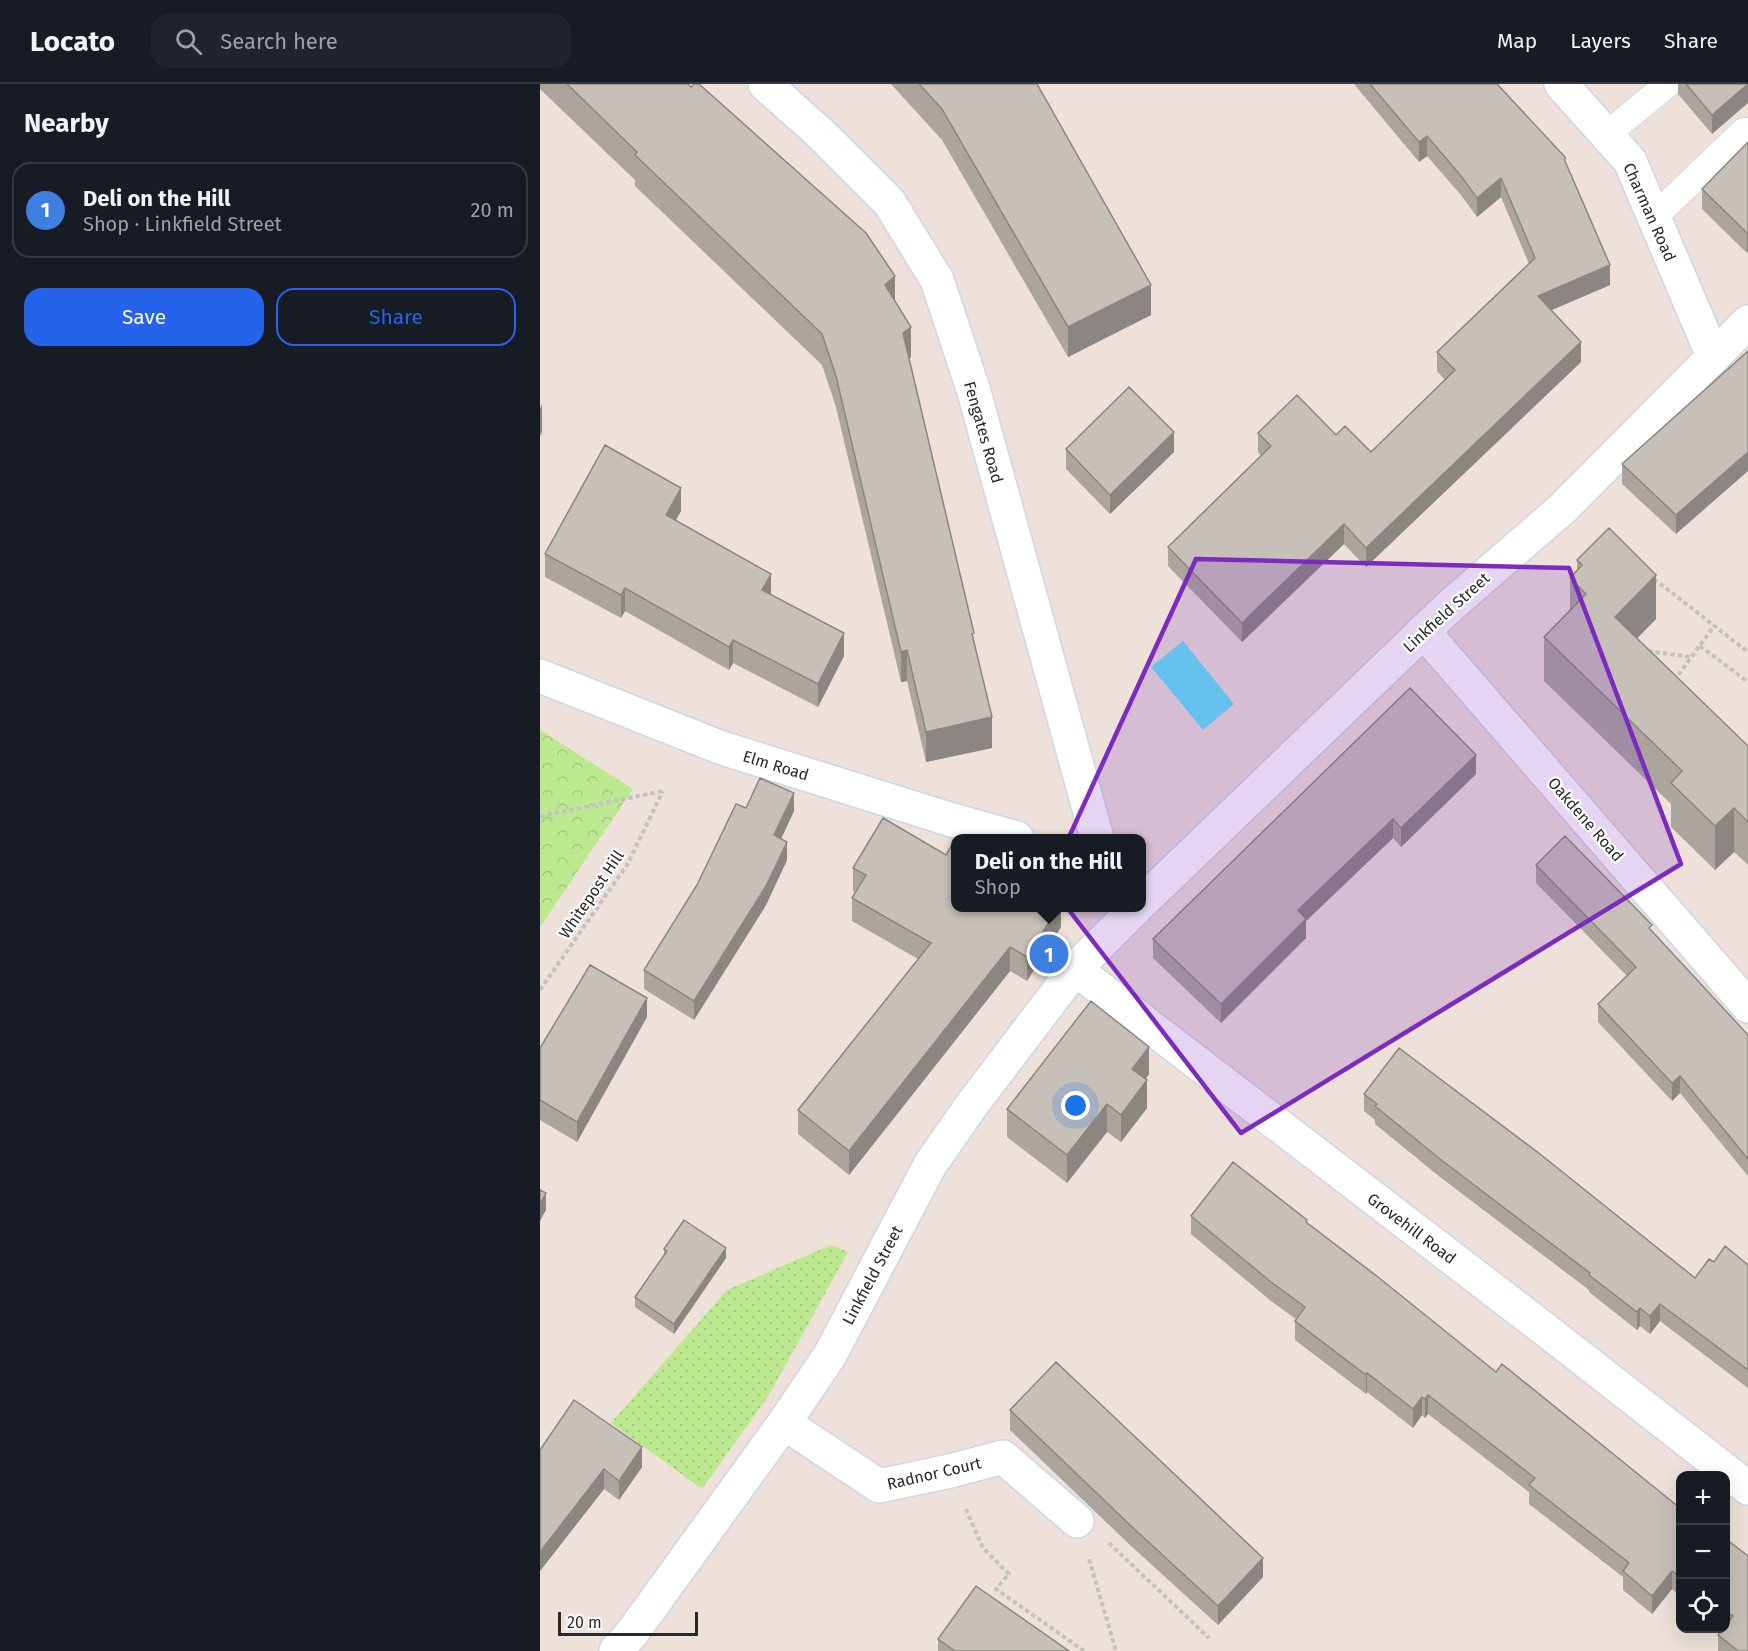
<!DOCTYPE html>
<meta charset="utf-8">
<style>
body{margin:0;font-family:"Fira Sans",sans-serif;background:#20242c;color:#f1f3f6}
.controls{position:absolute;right:18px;bottom:18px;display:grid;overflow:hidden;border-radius:12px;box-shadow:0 6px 24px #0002}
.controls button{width:54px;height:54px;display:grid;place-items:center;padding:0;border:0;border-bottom:2px solid #363941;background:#171b24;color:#f1f3f6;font:30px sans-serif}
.scale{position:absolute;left:18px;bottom:15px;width:140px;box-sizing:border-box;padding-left:6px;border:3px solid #292929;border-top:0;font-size:16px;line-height:21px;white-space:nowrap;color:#292929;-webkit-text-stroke:4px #fff;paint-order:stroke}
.you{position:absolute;left:536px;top:1022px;width:21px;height:21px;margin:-15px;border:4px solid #fff;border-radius:50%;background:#1a73e8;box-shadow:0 0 0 9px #1a73e833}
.badge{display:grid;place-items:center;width:39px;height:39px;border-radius:50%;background:#2563eb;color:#fff;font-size:20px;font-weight:700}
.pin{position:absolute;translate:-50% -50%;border:3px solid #fff;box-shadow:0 2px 6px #0006}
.popup{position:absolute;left:411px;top:750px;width:195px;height:78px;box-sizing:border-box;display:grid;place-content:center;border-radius:12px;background:#171b24;filter:drop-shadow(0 2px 4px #0005);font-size:20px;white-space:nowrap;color:#9ea1a6}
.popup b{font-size:22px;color:#f1f3f6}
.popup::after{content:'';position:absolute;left:50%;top:100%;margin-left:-12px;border:12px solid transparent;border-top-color:#171b24}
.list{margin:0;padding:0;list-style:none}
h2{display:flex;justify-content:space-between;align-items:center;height:78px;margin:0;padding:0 24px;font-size:26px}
h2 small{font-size:20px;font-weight:400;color:#9ea1a6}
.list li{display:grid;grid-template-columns:39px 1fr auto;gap:18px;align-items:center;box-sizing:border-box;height:96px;margin:0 12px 12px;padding:0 12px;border:2px solid #363941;border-radius:18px}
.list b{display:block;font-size:22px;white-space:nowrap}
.list p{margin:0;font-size:20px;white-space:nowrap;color:#9ea1a6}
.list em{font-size:20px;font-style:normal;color:#9ea1a6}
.actions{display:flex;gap:12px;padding:18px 24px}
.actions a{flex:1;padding:14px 0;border:2px solid #2563eb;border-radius:18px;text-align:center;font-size:21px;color:#2563eb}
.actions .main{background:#2563eb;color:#fff}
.icon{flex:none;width:33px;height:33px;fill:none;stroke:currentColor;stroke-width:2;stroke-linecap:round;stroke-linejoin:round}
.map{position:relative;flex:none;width:1208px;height:1567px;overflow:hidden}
header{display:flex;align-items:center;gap:36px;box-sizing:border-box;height:84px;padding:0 30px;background:#171b24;border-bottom:2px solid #363941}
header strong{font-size:28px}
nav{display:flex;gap:33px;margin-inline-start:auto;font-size:21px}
.search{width:420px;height:54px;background:#20242c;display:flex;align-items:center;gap:15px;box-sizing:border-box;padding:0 21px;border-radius:18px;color:#9ea1a6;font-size:22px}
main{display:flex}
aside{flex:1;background:#171b24}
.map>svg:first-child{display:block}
</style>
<header>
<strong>Locato</strong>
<div class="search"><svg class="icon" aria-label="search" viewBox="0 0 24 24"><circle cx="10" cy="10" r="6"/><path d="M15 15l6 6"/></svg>Search here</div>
<nav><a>Map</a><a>Layers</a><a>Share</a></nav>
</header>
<main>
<aside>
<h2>Nearby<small></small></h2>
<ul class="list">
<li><span class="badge" style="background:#3f7fe0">1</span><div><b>Deli on the Hill</b><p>Shop · Linkfield Street</p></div><em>20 m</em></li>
</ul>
<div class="actions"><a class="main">Save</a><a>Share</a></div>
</aside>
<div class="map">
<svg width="1208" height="1567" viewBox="0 0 1208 1567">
<defs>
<pattern id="green-dots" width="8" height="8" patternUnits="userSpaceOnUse" patternTransform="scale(1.5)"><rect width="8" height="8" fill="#bce990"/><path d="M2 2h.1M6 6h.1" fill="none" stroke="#a2c87c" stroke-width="1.8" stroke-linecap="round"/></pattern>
<pattern id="forest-crowns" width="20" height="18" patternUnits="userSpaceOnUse" patternTransform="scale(1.5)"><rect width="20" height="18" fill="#bce990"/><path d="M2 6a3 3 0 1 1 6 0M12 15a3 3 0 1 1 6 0" fill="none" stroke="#a2c87c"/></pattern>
</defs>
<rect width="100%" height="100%" fill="#ede1d9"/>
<path fill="url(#green-dots)" d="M291,1161L308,1168L229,1311L162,1405L71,1339L187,1206Z"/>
<path fill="url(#forest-crowns)" d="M0,646L93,705L0,843Z"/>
<path fill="#61e8f9" d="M643,557L694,620L663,646L611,583Z"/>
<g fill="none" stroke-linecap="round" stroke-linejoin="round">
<defs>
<path id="service" d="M1066,51L1128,0
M1114,133L1204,47H1208"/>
<path id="minor" d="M225,0L281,50L349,118L397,196L434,308L557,754
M1021,0L1090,77L1173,272
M883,547L1208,922
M0,592L182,664L409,735L477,754
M602,818L909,523L1023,424L1208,238
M535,885L1007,1247L1208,1404
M244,1339L339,1402L410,1387L463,1373L537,1437
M76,1567L92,1549L244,1339L290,1271L390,1081L431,1022L535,885L596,824"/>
</defs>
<use href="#service" stroke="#ced5e3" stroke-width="28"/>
<use href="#minor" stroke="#ced5e3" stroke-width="36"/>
<path stroke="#c3c3c3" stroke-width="4" stroke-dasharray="4.5 3" stroke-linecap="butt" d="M1114,495L1208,568
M1160,562L1208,598
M1108,567L1151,573
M1134,597L1174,542
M0,732L123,707
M0,906L87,781L123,707
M426,1425L443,1464L469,1490L456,1505L544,1567
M569,1459L669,1554
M549,1475L576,1567"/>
<use href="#service" stroke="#fff" stroke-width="26"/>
<use href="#minor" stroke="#fff" stroke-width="33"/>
</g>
<path fill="#aba59e" d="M0,0H148L355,217L371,273L369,275L434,556L452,664L386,678L367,597L361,598L296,323L282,281L95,102V96L0,5Z
M351,0H497L611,231L528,273L402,56Z
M814,0H957L1025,77L1070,201L1011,226L1041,278L826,483L804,460L702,558L628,482V463L721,372L718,368V349L796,351L831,368L905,296L897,287V268L989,180L961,113L937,133L921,111L887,72L879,78Z
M1138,0H1208L1172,50L1138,10Z
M1208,58L1207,169L1162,125V105Z
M1208,267L1136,450L1082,400V380Z
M526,365L634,368L570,430L526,385Z
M141,427L135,436L231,511L304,572L278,623L193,579L189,586L85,527L81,534L5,493V470Z
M1037,476L1116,535L1097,554L1208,662V781L1194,768L1175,786L1131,743V720L1004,597V553L1030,527V494L1037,486Z
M936,690L861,763L853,754L766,837V854L681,939L613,874V855Z
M206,724L254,727L241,755L247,776L226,821L154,936L104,905V886Z
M406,771L521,824V843L487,897L470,887L309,1091L258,1050V1026L378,875L312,837V814L315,808L313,807V784Z
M996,781L1112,847L1208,951V1092L1140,1009L1132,1017L1058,938V920L1087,892L996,799Z
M107,933L37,1058L0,1036V964Z
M609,990L606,995L607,1024L581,1058L567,1048L527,1099L467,1053V1025Z
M824,1010L1155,1194L1174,1178L1208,1181V1304L1120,1237L1110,1250L1100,1242L1097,1246L1049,1208V1206L900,1093L835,1040V1036L824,1027Z
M651,1132L767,1140L956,1288L1140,1424V1512L1132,1505L1112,1530L1083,1506V1493L989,1420V1408L888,1330L885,1334L882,1331L873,1344L827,1308L826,1310L755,1256V1237L756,1235L731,1217L651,1150Z
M124,1165L186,1174L134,1250L95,1223V1213L124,1171Z
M470,1326L723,1493L678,1541L590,1461L470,1346Z
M0,1366L102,1383L79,1416L64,1405L0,1487Z
M1185,1456L1208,1567H1178V1551L1185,1545Z
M398,1555L529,1567H398Z"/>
<path fill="#8b8681" d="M1208,0V19L1172,50V31Z
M887,52V72L879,78V58Z
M961,94V113L937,133V114Z
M1208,148V168L1207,169V149Z
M1070,181V201L998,232V212Z
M355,192V223L345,201Z
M611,201V231L528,273V243Z
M371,243V273L363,279V249Z
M1041,258V278L826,483V464Z
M2,320V348L0,352V325Z
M634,348V368L570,430V411Z
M1208,368V387L1136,450V431Z
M141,404V427L126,454V431Z
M804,440V460L702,558V539Z
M231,490V514L222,506Z
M1116,491V535L1075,577V533Z
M85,504V527L81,534V511Z
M304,549V572L278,623V600Z
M193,556V579L189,586V563Z
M367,566V597L361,598V568Z
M452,633V664L386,678V648Z
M936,671V690L861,763V744Z
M254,709V727L234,770V751Z
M1194,724V768L1175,786V742Z
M853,735V754L766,837V854L681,939V920L758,826Z
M247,758V776L226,821L154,936V917Z
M518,824H521V843L487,897V873Z
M470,863V887L309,1091V1067Z
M107,914V933L37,1058V1038Z
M609,963V990L592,1012V985Z
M1140,992V1009L1132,1017V999Z
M607,996V1024L581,1058V1031Z
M567,1020V1048L527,1099V1071Z
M6,1109V1126L0,1137V1120Z
M186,1164V1174L134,1250V1240Z
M1120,1220V1237L1110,1250V1232Z
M1100,1224V1242L1097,1246V1228Z
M827,1289V1308L826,1310V1291Z
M888,1311V1330L885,1334V1315Z
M882,1313V1331L873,1344V1325Z
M102,1363V1383L79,1416V1397Z
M64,1385V1405L0,1487V1468Z
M723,1474V1493L678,1541V1522Z
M1132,1487V1505L1112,1530V1512Z"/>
<path fill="#c7c0b8" stroke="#8b8681" stroke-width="1.5" d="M27,0H148L151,3L154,0H159L326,149L355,192L345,201L371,243L363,249L434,549L432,550L452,633L386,648L367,566L361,568L296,292L282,250L95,71L97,68Z
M379,0H497L611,201L528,243L402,25Z
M830,0H957L1025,73V77L1070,181L998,212L1041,258L826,464L804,440L702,539L628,463L731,362L718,349L757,311L796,351L805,342L831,368L915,286L897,268L995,174L961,94L937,114L921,92L887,52L879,58Z
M1146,0H1208L1172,31Z
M1208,58V148L1207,149L1162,105Z
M1208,267V368L1136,431L1082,380Z
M589,303L634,348L570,411L526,365Z
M65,361L141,404L126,431L231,490L222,506L304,549L278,600L193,556L189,563L85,504L81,511L5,470Z
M1069,444L1116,491L1075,533L1208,662V738L1194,724L1175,742L1131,699L1142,687L1004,553L1046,510L1030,494L1042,481L1037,476Z
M870,604L936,671L861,744L853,735L758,826L766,835L681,920L613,855Z
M220,694L254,709L234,751L247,758L226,802L154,917L104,886L157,801L196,720L206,724Z
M343,734L406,771L416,754H417H416V824H518L487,873L470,863L309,1067L258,1026L391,859L312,814L326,791L313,784Z
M1025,752L1112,841L1109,844L1208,951V1075L1140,992L1132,999L1058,920L1096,883L996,781Z
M50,881L107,914L37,1038L0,1016V964Z
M551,917L609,963L592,985L607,996L581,1031L567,1020L527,1071L467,1025Z
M859,964L1000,1070L1155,1194L1169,1175L1174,1178L1185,1162L1208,1181V1286L1120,1220L1110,1232L1100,1224L1097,1228L1049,1191L1050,1189L900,1075L835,1022L837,1020L824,1010Z
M693,1078L767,1136L766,1138L838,1193L956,1288L962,1280L1140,1424V1493L1132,1487L1112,1512L1083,1487L1089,1479L989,1401L995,1394L888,1311L885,1315L882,1313L873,1325L827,1289L826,1291L755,1237L765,1223L731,1198L651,1132Z
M0,1106L6,1109L0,1120Z
M144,1136L186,1164L134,1240L95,1213L127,1167L124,1165Z
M516,1278L723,1474L678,1522L590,1441L470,1326Z
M34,1316L102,1363L79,1397L64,1385L0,1468V1366Z
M1186,1455L1208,1472V1567H1197V1566L1178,1551L1183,1545H1185V1542L1193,1532L1185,1527V1456Z
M436,1502L529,1567H415L398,1555Z"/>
<path fill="#7b2cbf" fill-opacity="0.2" stroke="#7b2cbf" stroke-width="4.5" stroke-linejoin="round" d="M656,475L1029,484L1141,780L701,1049L508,799Z"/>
<g text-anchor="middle" stroke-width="4.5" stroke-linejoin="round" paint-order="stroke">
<g font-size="16" fill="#292929" stroke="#fff">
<text transform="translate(1110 128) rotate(66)" y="6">Charman Road</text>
<text transform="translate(444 348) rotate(74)" y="6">Fengates Road</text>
<text transform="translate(906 528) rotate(-42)" y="6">Linkfield Street</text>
<text transform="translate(236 681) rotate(17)" y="6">Elm Road</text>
<text transform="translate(1046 735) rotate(49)" y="6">Oakdene Road</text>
<text transform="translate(51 810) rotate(-56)" y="6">Whitepost Hill</text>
<text transform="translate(872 1144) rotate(37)" y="6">Grovehill Road</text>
<text transform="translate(332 1191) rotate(-62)" y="6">Linkfield Street</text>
<text transform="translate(394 1389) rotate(-13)" y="6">Radnor Court</text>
</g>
</g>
</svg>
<div class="controls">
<button>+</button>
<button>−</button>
<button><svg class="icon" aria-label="locate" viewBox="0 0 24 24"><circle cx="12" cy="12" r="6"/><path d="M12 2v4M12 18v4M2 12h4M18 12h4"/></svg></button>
</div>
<div class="scale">20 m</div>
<div class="you"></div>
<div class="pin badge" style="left:509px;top:870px;background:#3f7fe0">1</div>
<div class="popup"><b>Deli on the Hill</b>Shop</div>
</div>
</main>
